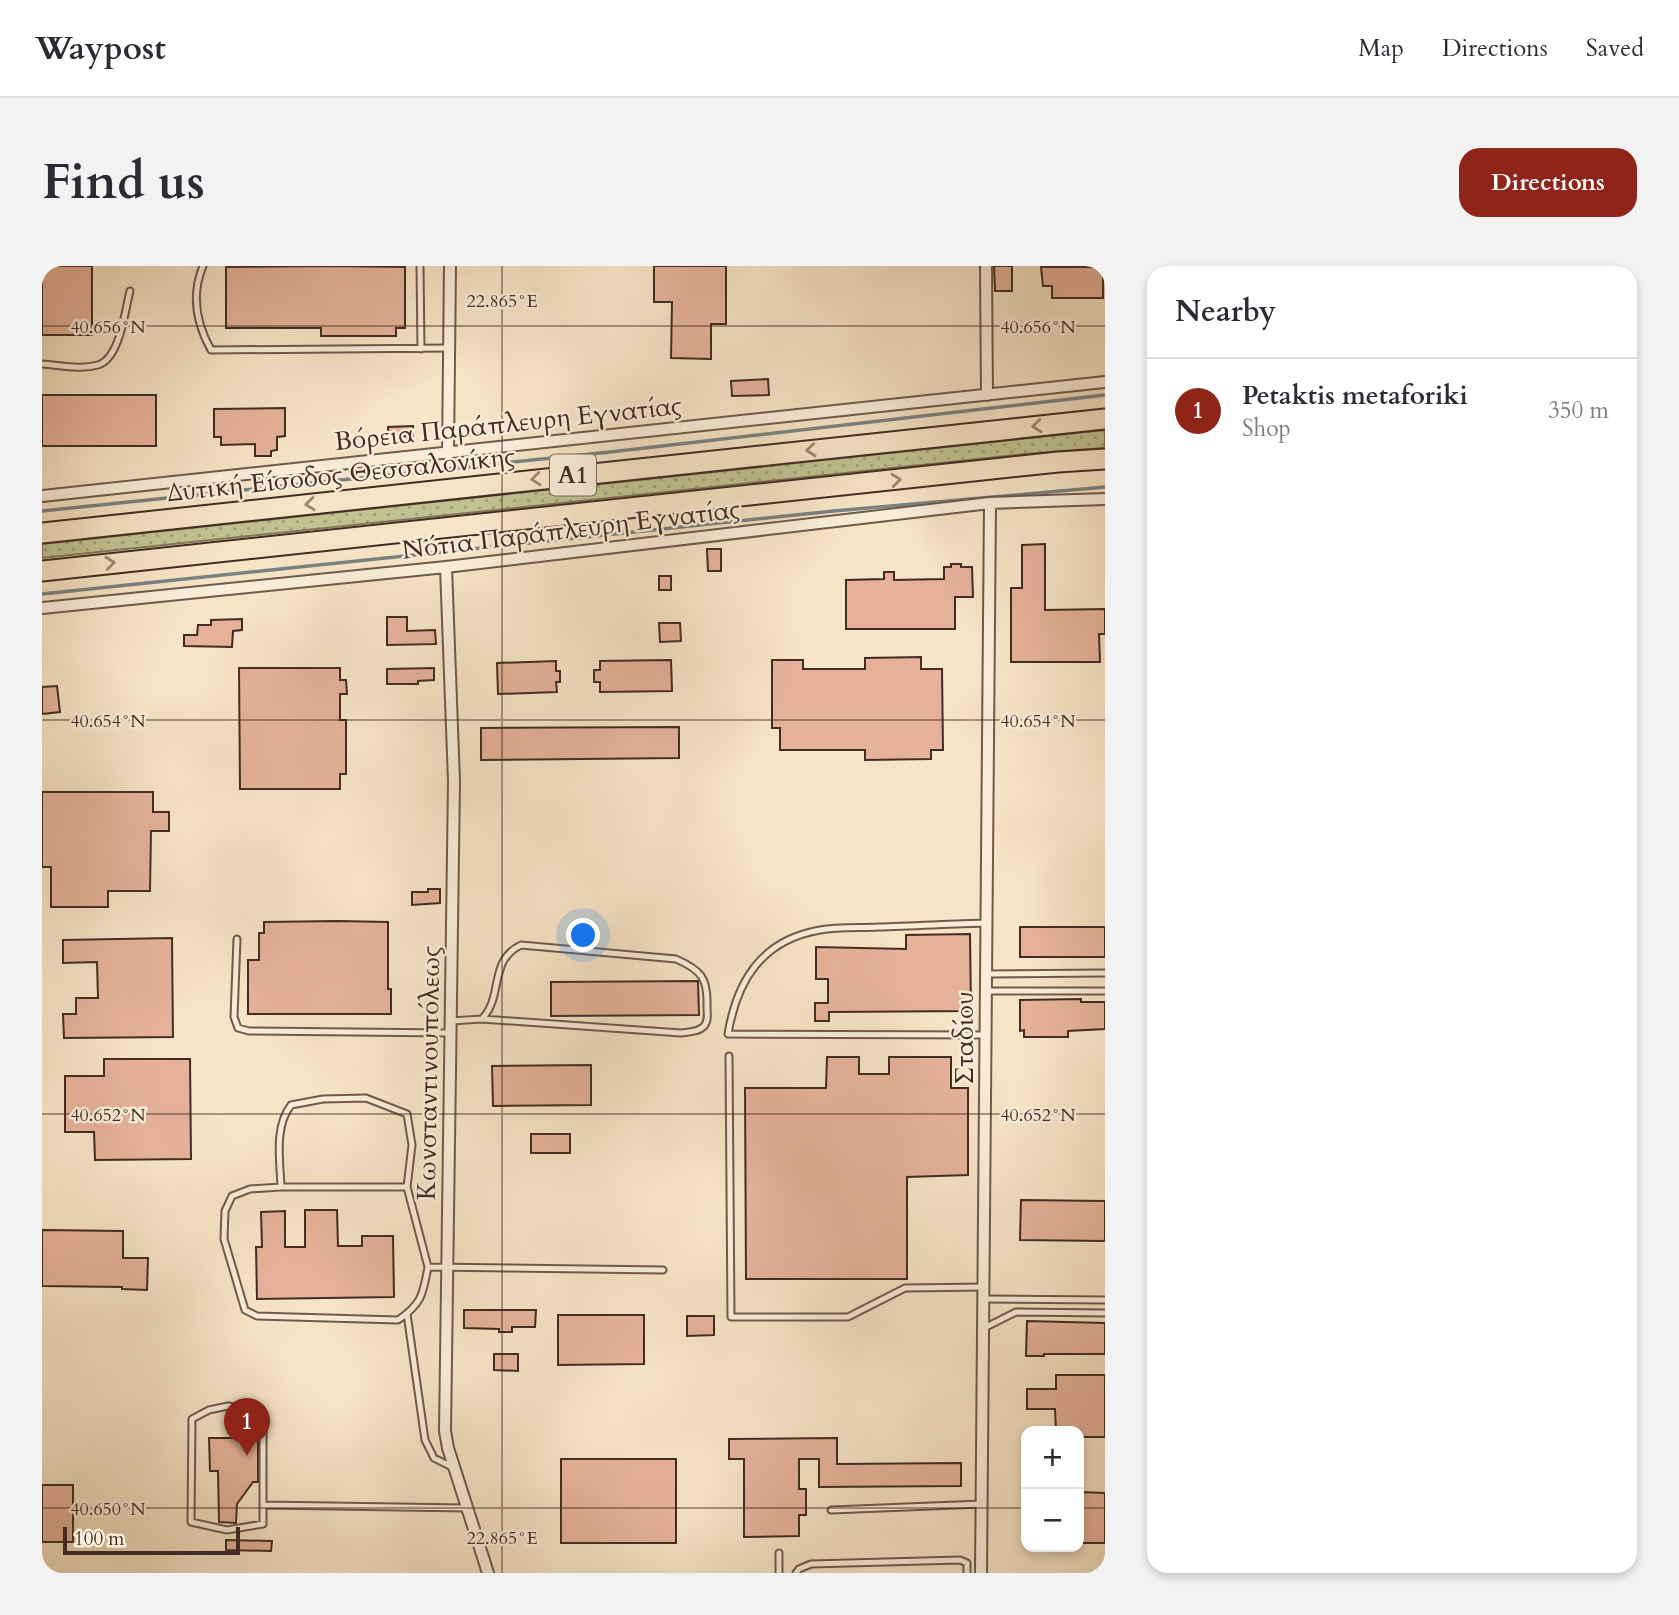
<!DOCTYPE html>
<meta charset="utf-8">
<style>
body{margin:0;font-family:Cardo,serif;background:#f2f2f3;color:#2b2b33}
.controls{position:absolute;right:21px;bottom:21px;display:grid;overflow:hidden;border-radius:14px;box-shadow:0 4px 10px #0003}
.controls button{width:63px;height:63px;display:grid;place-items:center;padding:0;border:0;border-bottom:2px solid #e1e1e2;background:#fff;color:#2b2b33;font:35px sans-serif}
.scale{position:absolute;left:21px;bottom:18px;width:177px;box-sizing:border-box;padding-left:7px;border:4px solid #422c23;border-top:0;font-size:19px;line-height:24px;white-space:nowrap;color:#422c23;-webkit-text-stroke:5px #f9edda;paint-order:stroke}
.you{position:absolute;left:542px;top:670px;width:24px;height:24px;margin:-18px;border:5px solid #fff;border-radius:50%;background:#1a73e8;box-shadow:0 0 0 10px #1a73e833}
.badge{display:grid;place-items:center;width:46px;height:46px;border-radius:50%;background:#8f2418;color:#fff;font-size:23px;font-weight:700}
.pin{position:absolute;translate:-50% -58px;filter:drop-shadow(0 2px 4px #0008)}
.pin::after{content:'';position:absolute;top:37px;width:24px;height:21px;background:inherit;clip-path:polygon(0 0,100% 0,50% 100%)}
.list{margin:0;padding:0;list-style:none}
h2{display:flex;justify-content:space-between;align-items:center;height:91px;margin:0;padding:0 28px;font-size:30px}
h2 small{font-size:23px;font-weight:400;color:#7c7c81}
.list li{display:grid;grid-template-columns:46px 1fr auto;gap:21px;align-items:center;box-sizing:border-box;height:105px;padding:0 28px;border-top:2px solid #e1e1e2}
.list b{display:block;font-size:26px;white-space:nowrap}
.list p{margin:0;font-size:23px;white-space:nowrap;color:#7c7c81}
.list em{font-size:23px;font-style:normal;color:#7c7c81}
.map{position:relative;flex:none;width:1063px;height:1307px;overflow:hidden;border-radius:21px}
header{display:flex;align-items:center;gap:42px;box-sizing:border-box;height:98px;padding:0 35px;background:#fff;border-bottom:2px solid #e1e1e2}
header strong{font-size:33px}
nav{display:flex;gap:38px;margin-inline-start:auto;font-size:24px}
.intro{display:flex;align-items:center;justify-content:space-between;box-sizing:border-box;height:168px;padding:0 42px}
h1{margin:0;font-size:49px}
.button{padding:18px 32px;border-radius:21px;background:#8f2418;color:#fff;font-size:24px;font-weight:700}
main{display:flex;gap:42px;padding:0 42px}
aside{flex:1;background:#fff;border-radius:21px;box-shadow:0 4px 10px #0003}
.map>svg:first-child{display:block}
</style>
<header>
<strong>Waypost</strong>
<nav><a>Map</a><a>Directions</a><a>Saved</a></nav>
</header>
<div class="intro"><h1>Find us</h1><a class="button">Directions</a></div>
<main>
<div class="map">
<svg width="1063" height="1307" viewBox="0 0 1063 1307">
<defs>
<pattern id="grass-dots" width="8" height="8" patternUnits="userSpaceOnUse" patternTransform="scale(1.75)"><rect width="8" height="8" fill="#c1c291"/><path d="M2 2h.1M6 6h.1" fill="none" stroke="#9e9e76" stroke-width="1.8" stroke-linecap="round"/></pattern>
</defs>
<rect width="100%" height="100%" fill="#f6e4c6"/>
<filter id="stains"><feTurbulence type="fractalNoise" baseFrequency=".00286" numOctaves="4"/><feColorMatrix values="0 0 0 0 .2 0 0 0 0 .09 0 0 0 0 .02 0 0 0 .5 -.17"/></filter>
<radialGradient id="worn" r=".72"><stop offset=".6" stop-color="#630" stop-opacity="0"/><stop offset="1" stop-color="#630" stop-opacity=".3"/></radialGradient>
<path fill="url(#grass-dots)" stroke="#82775a" stroke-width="2" d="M1063,164V182L983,188L0,292V278Z"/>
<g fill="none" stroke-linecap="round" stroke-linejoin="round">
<path stroke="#7b8281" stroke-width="3.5" d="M0,245L568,186L1063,129
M0,328L792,245L1063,221"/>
</g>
<path fill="#e5b299" stroke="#422c23" stroke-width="2" d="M0,0H50V69H0Z
M288,0L363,1V62H354V70H279V62H184V1Z
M612,0H684V58H669V93L629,92L630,36H612Z
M952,0H970V25H953Z
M999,1H1061V32H1010V20H1001Z
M726,113L727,129L690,130L689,115Z
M0,129H114V180H0Z
M243,142V170L235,171V184L229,185V190H213V178L179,179V171H172V143Z
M371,160V170L346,171V161Z
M1003,278V344L1063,343V368H1057L1058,396H969V322H980V279Z
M665,283H679V305H666Z
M909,298H919V301H930L931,331H913V363H804V314L842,313V306H852V314L902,313V301H909Z
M617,310H629V324H617Z
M345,351H365V365L393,364L394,378L345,379Z
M200,353V364L191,365L190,381L142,380V369H155L156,359H169V354Z
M617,357H638L639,375L618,376Z
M879,391V403H900L901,484H889V493L823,494V484H738V462H730V394H761V403H823V392Z
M629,394L630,425L558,426V416H552V404H558V395Z
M514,395V405H518V416H514L515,426L456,428L455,397Z
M197,402H298V414H304L305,428H298V454H304V508H298V523H198Z
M392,402V414L376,415V418H345V403Z
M15,420L18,446L0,448V421Z
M637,461V492L439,494V462Z
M0,526H111V546H127V565H109L108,625H66V641H9V601H0Z
M386,623H398V637L370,639V626H386Z
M296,655L346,656V723H349V748H206V694H217V667H222V656Z
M978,661H1063V691H978Z
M928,668L929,745L787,746V755H773V737H786V713H774V681L864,683V669Z
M130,672L131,771L22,772L21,748H34V732H56L55,696L21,697V674Z
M656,715L657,749L509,750V716Z
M1039,733V736H1063V763L1026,765V771H982V764L978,765V734Z
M785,791H817V808H847V791H909V822H926V909L865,911V1013H704L703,822H784Z
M62,793H148L149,893L53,894L52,866H23V810H62Z
M549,799V839L451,840L450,800Z
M489,868H528V887H489Z
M979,934L1063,935V975L978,974Z
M263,944H295L296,980H320V970H351L352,1031L215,1033L214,981H220L219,946L243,945V981H263Z
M0,964L81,965V992H106L105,1024L80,1023V1021L0,1020Z
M422,1044H494L493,1061H470V1066H457V1063L422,1062Z
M516,1049H602V1098L516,1099Z
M645,1050H672V1069L645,1070Z
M985,1055L1063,1057V1088H1002V1090H984Z
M452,1088H476V1105L452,1104Z
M1014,1109H1063V1171H1037V1165H1014L1013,1143H985V1123H1014Z
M167,1172H216V1216H211L195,1238L194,1257L177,1256L176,1205H168Z
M795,1172V1198L919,1197V1220L777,1221V1193H757V1223H764V1249H757V1270L702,1271V1193H687V1173Z
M519,1193H634V1277H519Z
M0,1219H31V1276H0Z
M1038,1226L1063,1227V1277H1038Z
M184,1274L230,1275L229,1285L184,1284Z"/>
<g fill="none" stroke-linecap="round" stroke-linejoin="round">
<defs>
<path id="service" d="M161,0C149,29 154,57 169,84L407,82
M378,0L379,83
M0,98C18,99 38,104 56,99C78,93 83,44 88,25
M943,657C908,658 872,660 836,661C817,662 796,661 778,664C720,674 695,714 686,768L945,769
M195,673L192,751L196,762L207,765L408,767
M945,708L1063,707
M945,725H1063
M409,755L440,753C462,730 446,695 479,679L634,693C659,704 666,712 665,740C665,747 667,756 661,761C656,766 646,766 639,767L440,753
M687,790L689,1051H806L863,1022L943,1021
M239,921C238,894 232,861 249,839L281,833L324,832L365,848L370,879L365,921L386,1001L621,1004
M365,921H239L208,923L190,930L183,945L182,973L203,1044L215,1050L356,1054C380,1038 381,1028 386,1001
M943,1033L1063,1034
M365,1048L383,1174L392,1192L410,1201
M942,1062L974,1046L1063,1047
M186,1140L204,1143L221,1153V1258L185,1264L149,1256L150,1153L167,1144Z
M221,1239L424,1242
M789,1244L940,1238
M737,1287V1307
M754,1307L757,1303L769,1298L918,1294L925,1297V1307"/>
<path id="minor" d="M944,0L945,129
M406,188L408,0
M0,230L1063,116
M404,301L412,515L403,1165L406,1182L446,1307
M0,342L404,301L948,237L1063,233
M939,1307L948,237"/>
<path id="motorway" d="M0,267L1063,153
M0,305L1016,196L1063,193"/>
</defs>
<use href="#service" stroke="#6f5a4c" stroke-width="9"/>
<use href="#minor" stroke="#6f5a4c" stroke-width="14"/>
<use href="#motorway" stroke="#422c23" stroke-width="23"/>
<use href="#service" stroke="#f9edda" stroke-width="5"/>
<use href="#minor" stroke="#f9edda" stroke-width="10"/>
<use href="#motorway" stroke="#f6e4c6" stroke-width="19"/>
</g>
<defs><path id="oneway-chevron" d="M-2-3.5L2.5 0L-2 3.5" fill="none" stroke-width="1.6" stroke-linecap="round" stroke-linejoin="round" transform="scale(1.75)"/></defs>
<g stroke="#9c8874">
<use href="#oneway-chevron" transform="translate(995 160) rotate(174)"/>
<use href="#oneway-chevron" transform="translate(769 184) rotate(174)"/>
<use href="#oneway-chevron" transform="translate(494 213) rotate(174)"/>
<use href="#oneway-chevron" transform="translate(854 214) rotate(-6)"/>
<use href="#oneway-chevron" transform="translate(268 238) rotate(174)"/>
<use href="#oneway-chevron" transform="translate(68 297) rotate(-6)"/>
</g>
<path fill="none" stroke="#422c23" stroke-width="2" stroke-opacity="0.45" d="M460,0V1307M0,60H1063M0,454H1063M0,848H1063M0,1242H984M1037,1242H1063"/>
<g text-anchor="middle" stroke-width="5" stroke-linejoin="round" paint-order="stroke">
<rect fill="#f9edda" stroke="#79665a" stroke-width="2" x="508" y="188.5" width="46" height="41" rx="5"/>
<g font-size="24" font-weight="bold" fill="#422c23">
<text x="531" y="217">Α1</text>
</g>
<g font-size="26" fill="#422c23" stroke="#f9edda">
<text transform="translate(466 157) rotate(-6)" y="9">Βόρεια Παράπλευρη Εγνατίας</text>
<text transform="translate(299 208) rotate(-6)" y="9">Δυτική Είσοδος Θεσσαλονίκης</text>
<text transform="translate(529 263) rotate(-7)" y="9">Νότια Παράπλευρη Εγνατίας</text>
<text transform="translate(922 772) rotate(-90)" y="9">Σταδίου</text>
<text transform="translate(386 807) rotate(-89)" y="9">Κωνσταντινουπόλεως</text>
</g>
</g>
<g font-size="18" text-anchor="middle" fill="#422c23" stroke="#f9edda" stroke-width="5" stroke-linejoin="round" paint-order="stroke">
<text x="460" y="41">22.865°E</text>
<text x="66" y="67">40.656°N</text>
<text x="996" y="67">40.656°N</text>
<text x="66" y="461">40.654°N</text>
<text x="996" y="461">40.654°N</text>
<text x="66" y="855">40.652°N</text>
<text x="996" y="855">40.652°N</text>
<text x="66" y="1249">40.650°N</text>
<text x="460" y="1278">22.865°E</text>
</g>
<rect width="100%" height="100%" filter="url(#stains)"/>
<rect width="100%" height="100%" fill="url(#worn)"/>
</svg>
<div class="controls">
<button>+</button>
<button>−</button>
</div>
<div class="scale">100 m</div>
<div class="you"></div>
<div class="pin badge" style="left:205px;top:1190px">1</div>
</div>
<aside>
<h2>Nearby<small></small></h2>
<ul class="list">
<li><span class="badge">1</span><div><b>Petaktis metaforiki</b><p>Shop</p></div><em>350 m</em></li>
</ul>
</aside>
</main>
